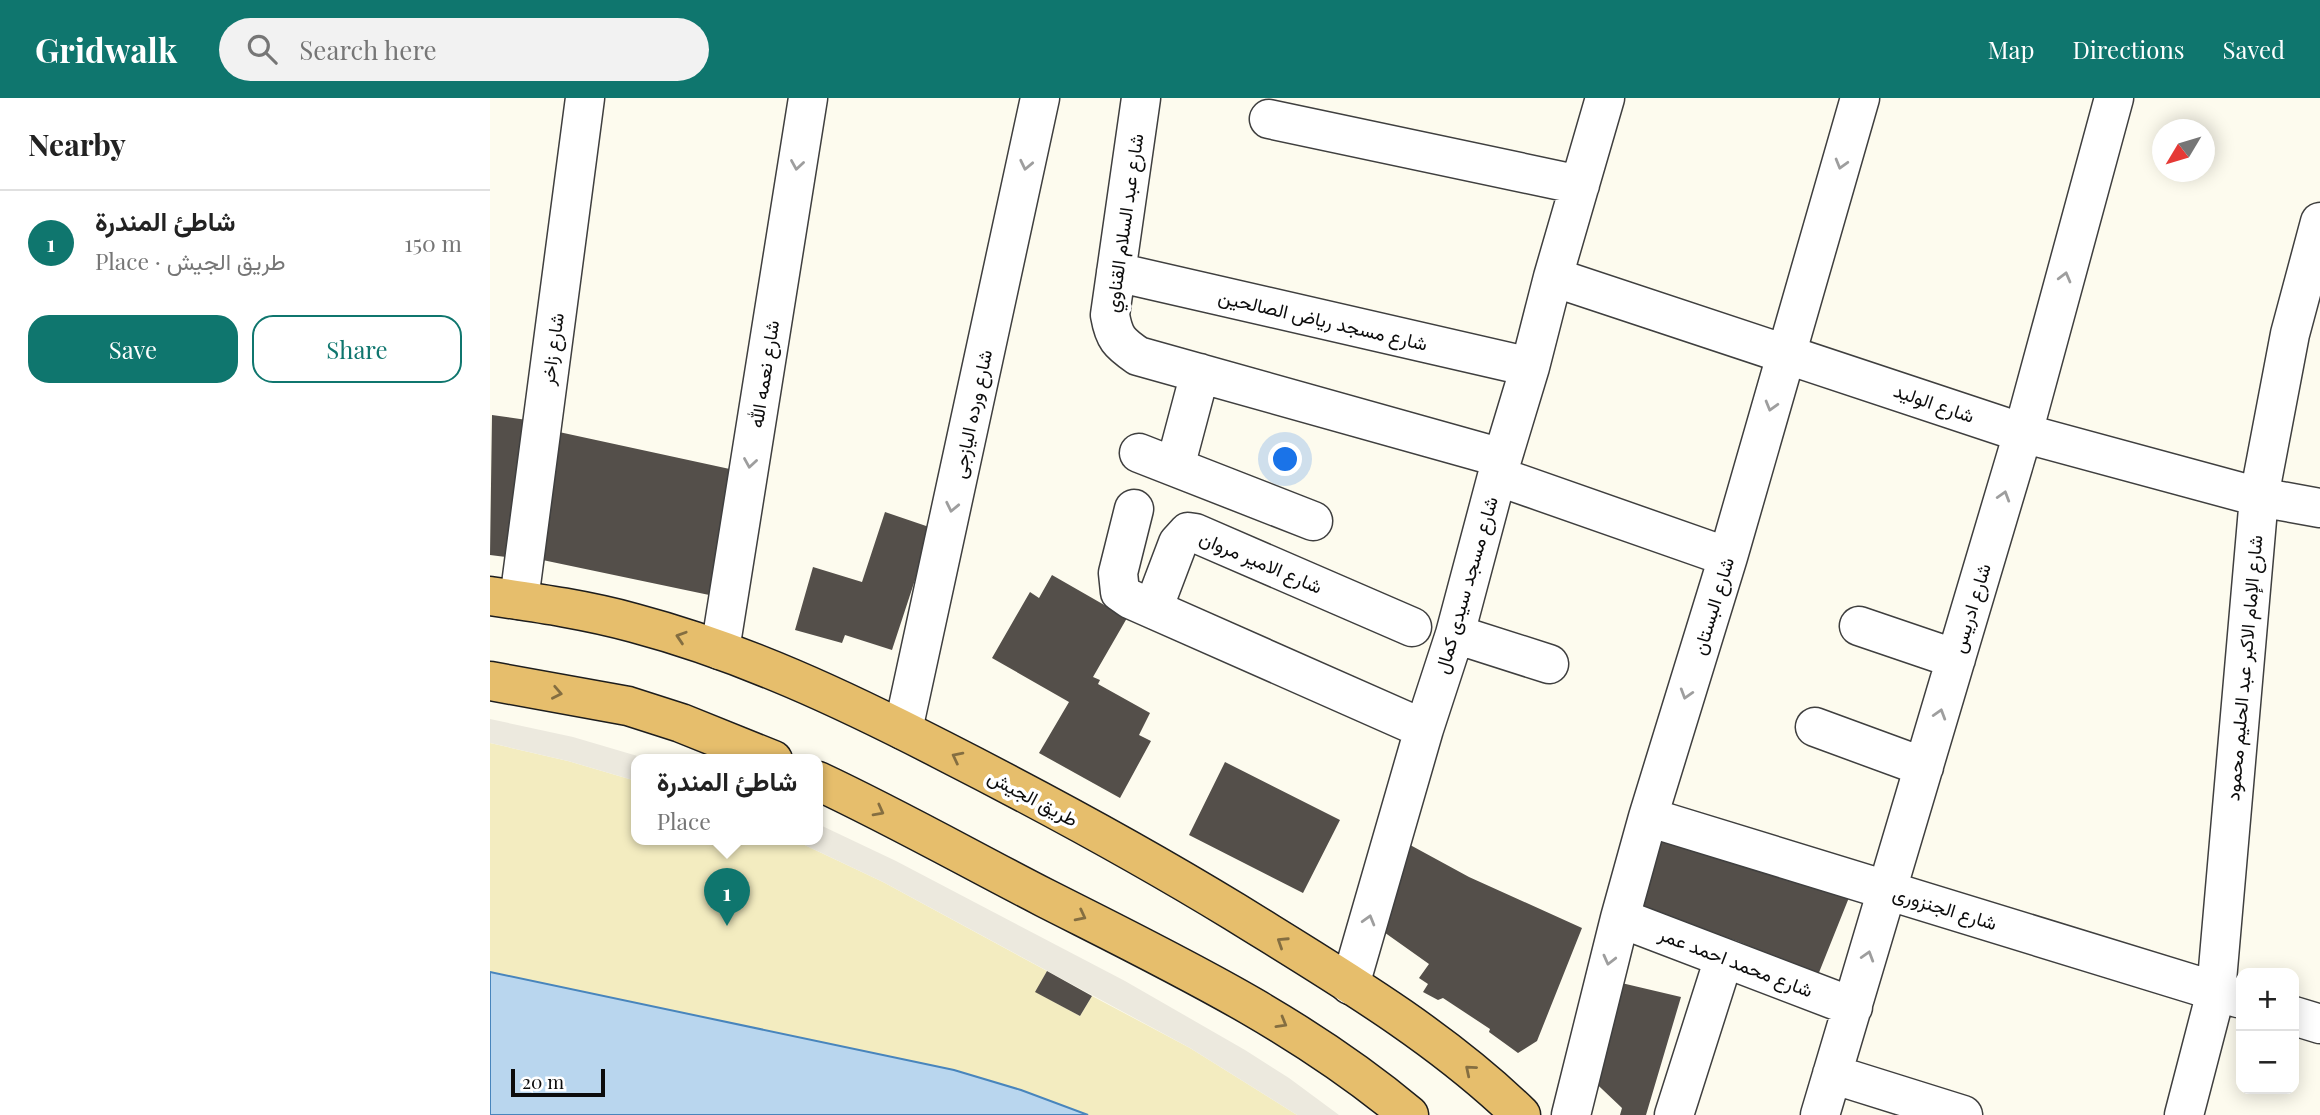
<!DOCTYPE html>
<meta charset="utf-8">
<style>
body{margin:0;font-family:"Playfair Display",Vazirmatn,serif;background:#f2f2f2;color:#222}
.controls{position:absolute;right:21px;bottom:21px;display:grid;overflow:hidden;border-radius:14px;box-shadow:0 4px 18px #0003}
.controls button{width:63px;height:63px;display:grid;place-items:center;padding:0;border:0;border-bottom:2px solid #e0e0e0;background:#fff;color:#222;font:35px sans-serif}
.compass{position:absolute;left:1662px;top:21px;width:63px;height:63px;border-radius:50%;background:#fff;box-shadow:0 4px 18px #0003;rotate:232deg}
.scale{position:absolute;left:21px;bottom:18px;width:94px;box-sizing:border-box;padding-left:7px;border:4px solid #0c0c0c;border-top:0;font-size:19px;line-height:24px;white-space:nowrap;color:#0c0c0c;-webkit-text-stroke:5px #fff;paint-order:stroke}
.you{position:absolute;left:796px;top:362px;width:24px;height:24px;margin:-18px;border:5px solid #fff;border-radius:50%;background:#1a73e8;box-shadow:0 0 0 10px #1a73e833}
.badge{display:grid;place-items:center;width:46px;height:46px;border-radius:50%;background:#0f766e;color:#fff;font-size:23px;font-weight:700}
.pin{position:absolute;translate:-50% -58px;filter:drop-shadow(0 2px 4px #0008)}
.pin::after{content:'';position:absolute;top:37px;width:24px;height:21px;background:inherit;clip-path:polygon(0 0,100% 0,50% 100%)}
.popup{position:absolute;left:141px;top:656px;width:192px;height:91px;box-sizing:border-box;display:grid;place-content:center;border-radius:14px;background:#fff;filter:drop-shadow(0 2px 5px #0005);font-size:23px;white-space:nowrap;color:#767676}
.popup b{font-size:26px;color:#222}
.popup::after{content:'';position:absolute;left:50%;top:100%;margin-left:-14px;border:14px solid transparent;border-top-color:#fff}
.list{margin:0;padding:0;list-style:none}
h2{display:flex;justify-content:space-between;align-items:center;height:91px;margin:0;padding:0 28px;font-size:30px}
h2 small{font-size:23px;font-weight:400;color:#767676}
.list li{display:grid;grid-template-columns:46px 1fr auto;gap:21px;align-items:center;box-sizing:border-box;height:105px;padding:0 28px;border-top:2px solid #e0e0e0}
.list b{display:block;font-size:26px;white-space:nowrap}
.list p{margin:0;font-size:23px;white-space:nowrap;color:#767676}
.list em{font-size:23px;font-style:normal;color:#767676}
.actions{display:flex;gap:14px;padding:21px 28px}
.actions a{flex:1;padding:16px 0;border:2px solid #0f766e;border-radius:21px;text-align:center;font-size:24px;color:#0f766e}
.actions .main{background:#0f766e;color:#fff}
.icon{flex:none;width:38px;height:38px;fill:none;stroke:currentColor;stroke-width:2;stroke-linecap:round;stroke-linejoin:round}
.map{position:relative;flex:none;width:1830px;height:1017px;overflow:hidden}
header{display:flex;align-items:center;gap:42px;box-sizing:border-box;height:98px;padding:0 35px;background:#0f766e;color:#fff}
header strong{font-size:33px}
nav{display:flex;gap:38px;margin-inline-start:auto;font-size:24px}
.search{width:490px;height:63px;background:#f2f2f2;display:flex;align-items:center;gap:18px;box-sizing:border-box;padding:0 24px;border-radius:38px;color:#767676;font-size:26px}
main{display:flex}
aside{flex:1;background:#fff}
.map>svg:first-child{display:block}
</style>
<header>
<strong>Gridwalk</strong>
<div class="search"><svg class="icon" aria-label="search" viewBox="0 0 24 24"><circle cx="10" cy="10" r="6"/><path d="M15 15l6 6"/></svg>Search here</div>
<nav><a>Map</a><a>Directions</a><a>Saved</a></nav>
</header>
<main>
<aside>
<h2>Nearby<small></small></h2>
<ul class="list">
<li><span class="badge">1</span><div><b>شاطئ المندرة</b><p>Place · طريق الجيش</p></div><em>150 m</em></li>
</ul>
<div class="actions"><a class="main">Save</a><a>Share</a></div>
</aside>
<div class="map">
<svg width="1830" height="1017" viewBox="0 0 1830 1017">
<rect width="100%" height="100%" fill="#fdfbee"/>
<path fill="#f3ecc0" d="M0,645L78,663L146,683V742H304L393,784L557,873L546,894L590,918L602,898L700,950L807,1017H598L531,992L464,972L0,874Z"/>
<path fill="#ece9de" d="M0,621L83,639L161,662H146V683L78,663L0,645Z
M328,726L406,763L635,883L755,952L799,980L849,1017H807L700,950L393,784L304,742H328Z"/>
<path fill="#b9d6ee" stroke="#4885bc" stroke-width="2" d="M0,874L464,972L531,992L598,1017H0Z"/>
<path fill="#544f4a" d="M2,317L37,322L16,459L0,457Z
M69,334L249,373L224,498L43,460Z
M395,414L442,430L402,552L355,537L352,545L305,532L323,469L372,484Z
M562,477L637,520L603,579L610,582L608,586L660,615L649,637L661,643L630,700L549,655L579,604L502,560L540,494L549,500Z
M735,664L850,722L813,795L699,737Z
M1169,730L1360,797L1328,877L1247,843L1143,809Z
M911,742L979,779L1092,830L1047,943L1028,955L999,934L1000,931L953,900L948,902L933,894L938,886L929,880L939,866L884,827Z
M557,873L602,898L590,918L545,894Z
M1123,883L1191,899L1156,1017H1130L1132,1010L1093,973Z"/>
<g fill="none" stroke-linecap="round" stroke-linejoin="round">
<defs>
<path id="minor" d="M651,0L620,217C624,240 629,245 648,258L1012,360
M779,21L1090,87
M626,174L1040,269
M1063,179L1533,335L1769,399L1830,410
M649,355L823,423
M685,369L710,275
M1007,378L1238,459
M644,411L628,475L630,494L640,501L934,631
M29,502L95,0
M663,511L688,445L698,434L705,435L922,529
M1369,528L1466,561
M965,536L1059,566
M230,552L318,0
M1325,629L1434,669
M413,632L550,0
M1158,719L1748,900
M1130,820L1363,909
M860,887L934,631L965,536L1007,378L1040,269L1063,179L1115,0
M1804,918L1830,926
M1342,976L1473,1017
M1081,1017L1130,820L1158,719L1238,459L1370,0
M1184,1017L1234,860
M1330,1017L1533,335L1624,0
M1694,1017L1726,894L1769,399L1800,236L1830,124"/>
<path id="trunk" d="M0,498C48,505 97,512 144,525C253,554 353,601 452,652C552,703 650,756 745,814C843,875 948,936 1031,1017
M0,583L138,608L191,625L283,662
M328,683C405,719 479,761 555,800C683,865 808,924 919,1017"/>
</defs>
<use href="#minor" stroke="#3f3f3f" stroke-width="41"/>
<use href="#trunk" stroke="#1d1d1d" stroke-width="41"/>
<use href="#minor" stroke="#fff" stroke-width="38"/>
<use href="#trunk" stroke="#e6be6c" stroke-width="38"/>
</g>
<defs><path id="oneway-chevron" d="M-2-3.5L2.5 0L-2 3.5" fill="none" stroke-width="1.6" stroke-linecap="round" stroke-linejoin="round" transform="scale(1.75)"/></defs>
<g stroke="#9e9e9e">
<use href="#oneway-chevron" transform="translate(1351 66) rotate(106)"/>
<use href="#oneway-chevron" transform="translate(307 67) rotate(99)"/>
<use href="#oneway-chevron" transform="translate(536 67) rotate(102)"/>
<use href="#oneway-chevron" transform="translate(1575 179) rotate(-75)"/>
<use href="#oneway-chevron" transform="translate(1281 308) rotate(106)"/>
<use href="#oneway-chevron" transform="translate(260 365) rotate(99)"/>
<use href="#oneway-chevron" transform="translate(1514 398) rotate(-73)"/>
<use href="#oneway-chevron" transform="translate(462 409) rotate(102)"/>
<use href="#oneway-chevron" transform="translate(1196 596) rotate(107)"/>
<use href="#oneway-chevron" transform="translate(1450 616) rotate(-73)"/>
<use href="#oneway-chevron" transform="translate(879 822) rotate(-74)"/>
<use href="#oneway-chevron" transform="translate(1378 858) rotate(-73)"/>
<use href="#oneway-chevron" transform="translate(1119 862) rotate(104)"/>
</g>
<g stroke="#846e41">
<use href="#oneway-chevron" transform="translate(191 539) rotate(-162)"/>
<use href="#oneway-chevron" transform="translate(67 595) rotate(11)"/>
<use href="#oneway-chevron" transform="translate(467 659) rotate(-153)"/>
<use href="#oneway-chevron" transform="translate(389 713) rotate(28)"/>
<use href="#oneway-chevron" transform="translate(591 818) rotate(27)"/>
<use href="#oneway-chevron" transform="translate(792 844) rotate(-147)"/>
<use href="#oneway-chevron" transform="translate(792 925) rotate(30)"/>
<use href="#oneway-chevron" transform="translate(980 972) rotate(-140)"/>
</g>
<g text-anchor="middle" stroke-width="7" stroke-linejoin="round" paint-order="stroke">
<g font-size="19" fill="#0c0c0c" stroke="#fff">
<text transform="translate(634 125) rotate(-82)" y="7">شارع عبد السلام القناوي</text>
<text transform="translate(833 222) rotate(13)" y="7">شارع مسجد رياض الصالحين</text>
<text transform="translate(62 251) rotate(-82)" y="7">شارع زاخر</text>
<text transform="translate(274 276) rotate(-81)" y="7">شارع نعمه الله</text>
<text transform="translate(1444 305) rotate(19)" y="7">شارع الوليد</text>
<text transform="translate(482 316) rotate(-78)" y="7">شارع ورده اليازجى</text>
<text transform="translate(771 464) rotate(23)" y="7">شارع الامير مروان</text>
<text transform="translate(976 487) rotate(-74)" y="7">شارع مسجد سيدى كمال</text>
<text transform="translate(1223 508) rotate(-73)" y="7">شارع البستان</text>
<text transform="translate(1481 510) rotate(-73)" y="7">شارع ادريس</text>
<text transform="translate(1754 570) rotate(-85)" y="7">شارع الإمام الاكبر عبد الحليم محمود</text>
<text transform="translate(543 700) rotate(28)" y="7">طريق الجيش</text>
<text transform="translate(1455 810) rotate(17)" y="7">شارع الجنزورى</text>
<text transform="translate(1246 864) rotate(21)" y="7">شارع محمد احمد عمر</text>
</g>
</g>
</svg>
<div class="controls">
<button>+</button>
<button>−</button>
</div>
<svg class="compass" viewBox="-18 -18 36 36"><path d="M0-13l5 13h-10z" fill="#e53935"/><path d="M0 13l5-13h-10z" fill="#767676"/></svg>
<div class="scale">20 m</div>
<div class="you"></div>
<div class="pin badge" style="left:237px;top:828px">1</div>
<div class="popup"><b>شاطئ المندرة</b>Place</div>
</div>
</main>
